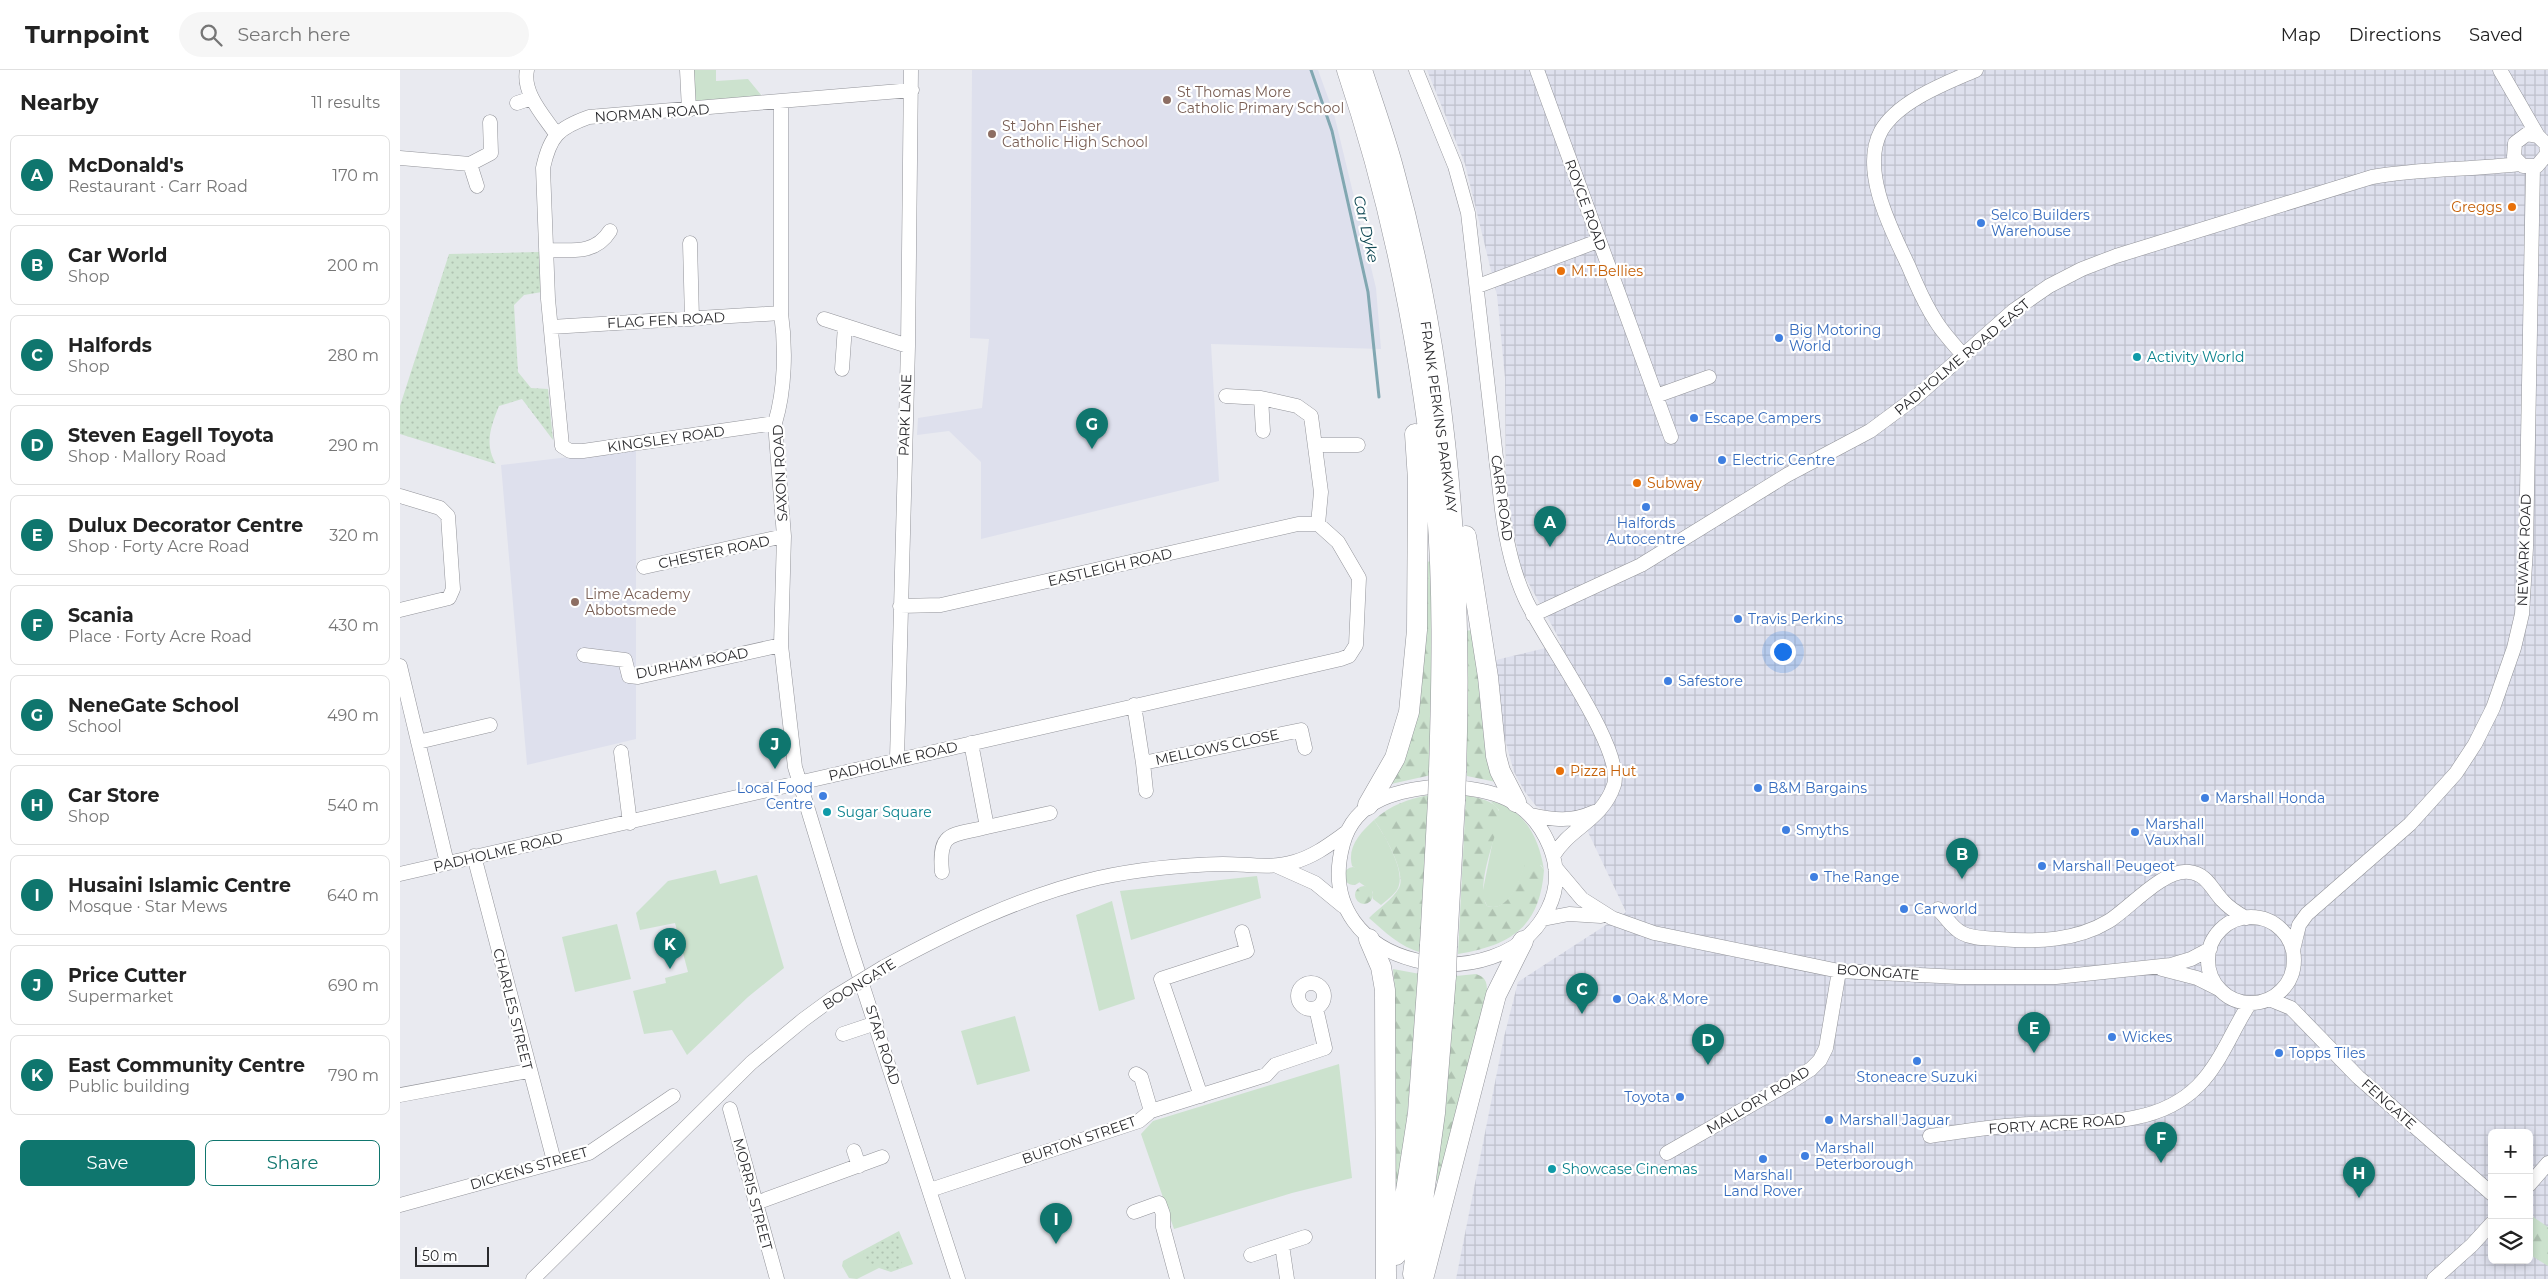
<!DOCTYPE html>
<meta charset="utf-8">
<style>
body{margin:0;font-family:Montserrat,sans-serif;background:#f6f6f6;color:#222}
.controls{position:absolute;right:15px;bottom:15px;display:grid;overflow:hidden;border-radius:8px;box-shadow:0 2px 8px #0003}
.controls button{width:45px;height:45px;display:grid;place-items:center;padding:0;border:0;border-bottom:1px solid #e0e0e0;background:#fff;color:#222;font:25px sans-serif}
.scale{position:absolute;left:15px;bottom:12px;width:74px;box-sizing:border-box;padding-left:5px;border:2px solid #2a2a2d;border-top:0;font-size:14px;line-height:18px;white-space:nowrap;color:#2a2a2d;-webkit-text-stroke:4px #fff;paint-order:stroke}
.you{position:absolute;left:1382px;top:581px;width:18px;height:18px;margin:-12px;border:4px solid #fff;border-radius:50%;background:#1a73e8;box-shadow:0 0 0 8px #1a73e833}
.badge{display:grid;place-items:center;width:32px;height:32px;border-radius:50%;background:#0f766e;color:#fff;font-size:16px;font-weight:700}
.pin{position:absolute;translate:-50% -41px;filter:drop-shadow(0 1px 2px #0008)}
.pin::after{content:'';position:absolute;top:26px;width:18px;height:15px;background:inherit;clip-path:polygon(0 0,100% 0,50% 100%)}
.list{margin:0;padding:0;list-style:none}
h2{display:flex;justify-content:space-between;align-items:center;height:65px;margin:0;padding:0 20px;font-size:21px}
h2 small{font-size:16px;font-weight:400;color:#767676}
.list li{display:grid;grid-template-columns:32px 1fr auto;gap:15px;align-items:center;box-sizing:border-box;height:80px;margin:0 10px 10px;padding:0 10px;border:1px solid #e0e0e0;border-radius:8px}
.list b{display:block;font-size:19px;white-space:nowrap}
.list p{margin:0;font-size:16px;white-space:nowrap;color:#767676}
.list em{font-size:16px;font-style:normal;color:#767676}
.actions{display:flex;gap:10px;padding:15px 20px}
.actions a{flex:1;padding:11px 0;border:1px solid #0f766e;border-radius:8px;text-align:center;font-size:18px;color:#0f766e}
.actions .main{background:#0f766e;color:#fff}
.icon{flex:none;width:28px;height:28px;fill:none;stroke:currentColor;stroke-width:2;stroke-linecap:round;stroke-linejoin:round}
.map{position:relative;flex:none;width:2148px;height:1209px;overflow:hidden}
header{display:flex;align-items:center;gap:30px;box-sizing:border-box;height:70px;padding:0 25px;background:#fff;border-bottom:1px solid #e0e0e0}
header strong{font-size:24px}
nav{display:flex;gap:28px;margin-inline-start:auto;font-size:18px}
.search{width:350px;height:45px;background:#f6f6f6;display:flex;align-items:center;gap:12px;box-sizing:border-box;padding:0 18px;border-radius:28px;color:#767676;font-size:19px}
main{display:flex}
aside{flex:1;background:#fff}
.map>svg:first-child{display:block}
</style>
<header>
<strong>Turnpoint</strong>
<div class="search"><svg class="icon" aria-label="search" viewBox="0 0 24 24"><circle cx="10" cy="10" r="6"/><path d="M15 15l6 6"/></svg>Search here</div>
<nav><a>Map</a><a>Directions</a><a>Saved</a></nav>
</header>
<main>
<aside>
<h2>Nearby<small>11 results</small></h2>
<ul class="list">
<li><span class="badge">A</span><div><b>McDonald's</b><p>Restaurant · Carr Road</p></div><em>170 m</em></li>
<li><span class="badge">B</span><div><b>Car World</b><p>Shop</p></div><em>200 m</em></li>
<li><span class="badge">C</span><div><b>Halfords</b><p>Shop</p></div><em>280 m</em></li>
<li><span class="badge">D</span><div><b>Steven Eagell Toyota</b><p>Shop · Mallory Road</p></div><em>290 m</em></li>
<li><span class="badge">E</span><div><b>Dulux Decorator Centre</b><p>Shop · Forty Acre Road</p></div><em>320 m</em></li>
<li><span class="badge">F</span><div><b>Scania</b><p>Place · Forty Acre Road</p></div><em>430 m</em></li>
<li><span class="badge">G</span><div><b>NeneGate School</b><p>School</p></div><em>490 m</em></li>
<li><span class="badge">H</span><div><b>Car Store</b><p>Shop</p></div><em>540 m</em></li>
<li><span class="badge">I</span><div><b>Husaini Islamic Centre</b><p>Mosque · Star Mews</p></div><em>640 m</em></li>
<li><span class="badge">J</span><div><b>Price Cutter</b><p>Supermarket</p></div><em>690 m</em></li>
<li><span class="badge">K</span><div><b>East Community Centre</b><p>Public building</p></div><em>790 m</em></li>
</ul>
<div class="actions"><a class="main">Save</a><a>Share</a></div>
</aside>
<div class="map">
<svg width="2148" height="1209" viewBox="0 0 2148 1209">
<defs>
<pattern id="industrial-grid" width="8" height="8" patternUnits="userSpaceOnUse" patternTransform="scale(1.25)"><rect width="8" height="8" fill="#dee0ed"/><path d="M0 4h8M4 0v8" fill="none" stroke="#bfc0cc"/></pattern>
<pattern id="forest-firs" width="22" height="20" patternUnits="userSpaceOnUse" patternTransform="scale(1.25)"><rect width="22" height="20" fill="#cce2ce"/><path d="M5 1l3.5 6h-7zM16 11l3.5 6h-7z" fill="#afc2b1"/></pattern>
<pattern id="park-dots" width="8" height="8" patternUnits="userSpaceOnUse" patternTransform="scale(1.25)"><rect width="8" height="8" fill="#cce2ce"/><path d="M2 2h.1M6 6h.1" fill="none" stroke="#afc2b1" stroke-width="1.8" stroke-linecap="round"/></pattern>
</defs>
<rect width="100%" height="100%" fill="#e9eaf0"/>
<path fill="#dee0ed" d="M572,0H918L934,44L976,218L981,279L811,274L819,411L581,469V392L549,361L517,365L518,348L582,338L589,269L570,268Z
M236,379V669L127,695L101,395Z"/>
<path fill="url(#industrial-grid)" fill-rule="evenodd" d="M1027,0H2148V1209H1056L1104,967L1118,912L1226,842L1179,743L1159,747L1136,736L1125,722L1114,702L1102,659L1096,590L1162,574L1122,501L1106,425L1105,308L1097,225L1065,94ZM2092,1063H2129V1190H2092Z"/>
<path fill="#cce2ce" d="M289,0H316V11L348,9L366,31L290,38Z
M1090,731C1124,738 1139,767 1144,800L1141,795L1126,794C1119,810 1110,843 1087,836L1082,825L1099,740Z
M974,750C984,764 1004,798 999,815C998,822 987,830 981,835L973,829V822L959,812L960,801L952,796C947,777 960,763 974,750Z
M316,800L320,814L357,805L384,898L348,927L287,985L272,960L244,964L233,921L266,913L265,908L288,902L275,853L240,860L236,843L268,811Z
M857,806L861,828L731,870L720,821Z
M712,831L735,929L699,941L676,845Z
M217,854L231,909L175,922L162,867Z
M615,946L630,1001L577,1015L561,961Z
M939,994L952,1108L892,1123L774,1159L741,1064L753,1051Z
M499,1161L513,1194L491,1202L479,1198L457,1209L449,1208L442,1196L443,1191Z"/>
<path fill="url(#forest-firs)" d="M1032,491L1031,705L991,714L1026,492Z
M1073,560L1096,712L1067,706L1064,561Z
M1030,725L1022,883C1000,877 985,862 969,848C978,839 993,829 999,818C1007,803 983,762 974,750C991,735 1007,729 1030,725Z
M1066,725C1080,729 1097,730 1101,746C1095,768 1075,818 1087,836C1109,843 1119,810 1125,794L1138,792L1144,800C1140,857 1111,875 1058,884Z
M944 806a9 9 0 1 1 18 0a9 9 0 1 1-18 0Z
M955 825a9 9 0 1 1 18 0a9 9 0 1 1-18 0Z
M993,899L1020,904L1001,1114H994L995,920Z
M1076,904C1085,907 1087,911 1087,921L1040,1111L1033,1110L1056,906Z
M2129,1144L2148,1157V1196L2129,1184Z"/>
<path fill="url(#park-dots)" d="M139,182L142,222L124,225L114,235L118,302L131,318L148,319L153,370L122,329L99,336C91,356 84,374 96,394L0,364V336L49,184Z
M496,1164L499,1168L502,1198L485,1200L481,1195C473,1197 465,1196 463,1185L465,1180L478,1176L479,1173L493,1168Z"/>
<g fill="none" stroke-linecap="round" stroke-linejoin="round">
<path stroke="#81a7b1" stroke-width="3" d="M911,0L932,61L968,222L979,327"/>
<defs>
<path id="minor" d="M127,0C122,23 144,46 156,64
M287,0L289,40
M1016,0L1055,96L1068,143L1102,440C1106,470 1112,500 1125,528C1142,567 1225,679 1214,715C1202,751 1170,757 1153,786
M1137,0L1271,367
M2100,0L2138,66
M381,32V243C386,278 385,320 375,353L384,466L381,575L395,697L448,871L558,1209
M117,33L132,28
M2146,74L2147,84L2137,96H2123L2114,87L2115,73L2127,64L2138,66L2148,76
M0,88L70,94L91,83L90,52
M70,94L77,116
M290,173L292,249
M146,180C171,180 195,185 210,161
M1078,216L1198,171
M424,249L508,276
M151,257L381,243
M1563,285C1555,276 1546,266 1539,256C1526,237 1517,216 1508,195C1491,159 1460,100 1481,61C1498,31 1546,13 1576,0
M442,299L445,256
M826,326L861,328L897,336L911,346L921,422L918,454
M1256,326L1309,307
M861,328L863,361
M375,353L183,381H170L162,376L148,229L143,98C150,66 158,58 189,47L512,20
M916,375H958
M0,426L40,438L48,446L53,519L49,528L0,540
M244,497L384,466
M500,536L541,535L898,454H918
M1133,545L1241,495L1387,405L1470,361L1516,327L1613,241L1649,216L1682,199L1716,186L1972,107C2021,98 2070,100 2119,94
M184,585L225,590L229,606L238,607L381,575
M0,596L47,793
M734,635L743,693L901,660L905,678
M18,672L90,655
M221,682L230,753
M497,689L508,276L511,0
M743,693L746,721
M1043,716C1091,719 1130,727 1150,777C1158,797 1158,819 1148,839C1102,935 908,901 943,774C955,728 1001,719 1043,716Z
M1131,745C1154,750 1172,752 1194,742
M587,757L650,743
M74,786L154,1091
M877,796L915,813L943,836
M1155,797L1182,829L1212,848L1254,863L1439,901L1560,907H1656L1771,895L1791,889L1810,879
M542,802C538,760 552,766 587,757L571,673
M0,804L941,589L949,586L956,575L959,508L938,472L918,454
M1538,839C1545,846 1553,859 1562,863C1573,869 1586,868 1599,869C1637,872 1676,871 1709,851C1731,837 1763,799 1789,802C1807,804 1811,818 1822,830C1829,838 1837,843 1846,848
M1808 890a43 43 0 1 1 86 0a43 43 0 1 1-86 0Z
M1143,849L1169,844L1201,846
M1893,880L1899,855L1907,844L2010,754L2056,703L2075,674L2093,638L2114,578L2122,544L2126,478L2133,97
M484,897C552,860 622,826 698,808C739,799 781,795 823,794C846,794 872,799 894,792C915,786 930,774 947,762
M1762,899L1797,908L1819,919
M898 926a13 13 0 1 1 26 0a13 13 0 1 1-26 0Z
M1869,929L1891,938L1958,1007L2092,1124
M443,964L476,953
M736,1004L741,1007L751,1041
M0,1025L128,1001
M801,1026L761,909L847,881L842,862
M330,1039L377,1209
M1530,1066C1559,1062 1588,1057 1617,1055C1677,1049 1751,1063 1798,1016C1821,993 1832,960 1850,933
M454,1081L459,1096
M1267,1083L1386,1015L1411,999L1420,990L1426,978L1439,901
M2129,1115L2148,1093
M530,1120L739,1051L751,1041L866,1005L875,995L925,978L916,938
M356,1133L482,1087
M0,1135L189,1083L273,1026
M734,1142L759,1133L763,1144V1157L777,1209
M882,1175L887,1209
M851,1185L905,1167
M133,1209L351,993L403,950L433,928
M2034,1209L2072,1175L2092,1153"/>
<path id="highway" d="M947,0C992,134 1020,277 1035,417C1044,511 1042,606 1039,701
M962,0C973,34 985,67 994,101C1048,297 1063,500 1056,701
M1066,466L1088,607L1096,686L1100,701L1116,732
M968,735L995,688L1009,642L1017,560L1018,410L1015,364
M969,869L981,897L985,920L986,1209
M1030,875L1038,730
M1047,876L1055,731
M996,1185L1018,1043L1028,905
M1013,1204L1035,1043L1046,906
M1023,1209L1096,925L1123,871"/>
</defs>
<use href="#minor" stroke="#93949a" stroke-width="15"/>
<use href="#highway" stroke="#93949a" stroke-width="21"/>
<use href="#minor" stroke="#fff" stroke-width="14"/>
<use href="#highway" stroke="#fff" stroke-width="20"/>
<defs>
<path id="minor-bridge" d="M433,928L484,897"/>
<path id="highway-bridge" d="M1038,730L1039,701
M1055,731L1056,701
M1028,905L1030,875
M1046,906L1047,876"/>
</defs>
<use href="#minor-bridge" stroke="#93949a" stroke-width="15" stroke-linecap="butt"/>
<use href="#highway-bridge" stroke="#93949a" stroke-width="21" stroke-linecap="butt"/>
<use href="#minor-bridge" stroke="#fff" stroke-width="14"/>
<use href="#highway-bridge" stroke="#fff" stroke-width="20"/>
</g>
<g fill="#8d6e63" stroke="#fff" stroke-width="2">
<circle cx="767" cy="30" r="5"/>
<circle cx="592" cy="64" r="5"/>
<circle cx="175" cy="532" r="5"/>
</g>
<g fill="#e8710a" stroke="#fff" stroke-width="2">
<circle cx="2112" cy="137" r="5"/>
<circle cx="1161" cy="201" r="5"/>
<circle cx="1237" cy="413" r="5"/>
<circle cx="1160" cy="701" r="5"/>
</g>
<g fill="#3f7fe0" stroke="#fff" stroke-width="2">
<circle cx="1581" cy="153" r="5"/>
<circle cx="1379" cy="268" r="5"/>
<circle cx="1294" cy="348" r="5"/>
<circle cx="1322" cy="390" r="5"/>
<circle cx="1246" cy="437" r="5"/>
<circle cx="1338" cy="549" r="5"/>
<circle cx="1268" cy="611" r="5"/>
<circle cx="1358" cy="718" r="5"/>
<circle cx="423" cy="726" r="5"/>
<circle cx="1805" cy="728" r="5"/>
<circle cx="1386" cy="760" r="5"/>
<circle cx="1735" cy="762" r="5"/>
<circle cx="1642" cy="796" r="5"/>
<circle cx="1414" cy="807" r="5"/>
<circle cx="1504" cy="839" r="5"/>
<circle cx="1217" cy="929" r="5"/>
<circle cx="1712" cy="967" r="5"/>
<circle cx="1879" cy="983" r="5"/>
<circle cx="1517" cy="991" r="5"/>
<circle cx="1280" cy="1027" r="5"/>
<circle cx="1429" cy="1050" r="5"/>
<circle cx="1405" cy="1086" r="5"/>
<circle cx="1363" cy="1089" r="5"/>
</g>
<g fill="#0f9aa8" stroke="#fff" stroke-width="2">
<circle cx="1737" cy="287" r="5"/>
<circle cx="427" cy="742" r="5"/>
<circle cx="1152" cy="1099" r="5"/>
</g>
<g text-anchor="middle" stroke-width="4.5" stroke-linejoin="round" paint-order="stroke">
<g font-size="14" fill="#785e54" stroke="#fff" text-anchor="start">
<text x="777" y="27">St Thomas More<tspan x="777" dy="16">Catholic Primary School</tspan></text>
<text x="602" y="61">St John Fisher<tspan x="602" dy="16">Catholic High School</tspan></text>
<text x="185" y="529">Lime Academy<tspan x="185" dy="16">Abbotsmede</tspan></text>
</g>
<g font-size="14" fill="#2a2a2d" stroke="#fff">
<text transform="translate(252 43) rotate(-4)" y="5">NORMAN ROAD</text>
<text transform="translate(1186 135) rotate(70)" y="5">ROYCE ROAD</text>
<text transform="translate(266 250) rotate(-3)" y="5">FLAG FEN ROAD</text>
<text transform="translate(1562 287) rotate(-40)" y="5">PADHOLME ROAD EAST</text>
<text transform="translate(505 345) rotate(-88)" y="5">PARK LANE</text>
<text transform="translate(1039 347) rotate(82)" y="5">FRANK PERKINS PARKWAY</text>
<text transform="translate(266 369) rotate(-8)" y="5">KINGSLEY ROAD</text>
<text transform="translate(380 403) rotate(-93)" y="5">SAXON ROAD</text>
<text transform="translate(1102 428) rotate(82)" y="5">CARR ROAD</text>
<text transform="translate(2124 480) rotate(-88)" y="5">NEWARK ROAD</text>
<text transform="translate(314 482) rotate(-12)" y="5">CHESTER ROAD</text>
<text transform="translate(710 497) rotate(-13)" y="5">EASTLEIGH ROAD</text>
<text transform="translate(292 593) rotate(-11)" y="5">DURHAM ROAD</text>
<text transform="translate(817 677) rotate(-12)" y="5">MELLOWS CLOSE</text>
<text transform="translate(493 691) rotate(-13)" y="5">PADHOLME ROAD</text>
<text transform="translate(98 782) rotate(-13)" y="5">PADHOLME ROAD</text>
<text transform="translate(1478 902) rotate(4)" y="5">BOONGATE</text>
<text transform="translate(459 914) rotate(-32)" y="5">BOONGATE</text>
<text transform="translate(113 939) rotate(76)" y="5">CHARLES STREET</text>
<text transform="translate(483 975) rotate(72)" y="5">STAR ROAD</text>
<text transform="translate(1358 1030) rotate(-31)" y="5">MALLORY ROAD</text>
<text transform="translate(1989 1034) rotate(42)" y="5">FENGATE</text>
<text transform="translate(1657 1054) rotate(-4)" y="5">FORTY ACRE ROAD</text>
<text transform="translate(679 1070) rotate(-19)" y="5">BURTON STREET</text>
<text transform="translate(129 1098) rotate(-16)" y="5">DICKENS STREET</text>
<text transform="translate(353 1124) rotate(75)" y="5">MORRIS STREET</text>
</g>
<g font-size="14" fill="#c56008" stroke="#fff" text-anchor="start">
<text x="2102" y="142" text-anchor="end">Greggs</text>
<text x="1171" y="206">M.T.Bellies</text>
<text x="1247" y="418">Subway</text>
<text x="1170" y="706">Pizza Hut</text>
</g>
<g font-size="14" fill="#366cbe" stroke="#fff" text-anchor="start">
<text x="1591" y="150">Selco Builders<tspan x="1591" dy="16">Warehouse</tspan></text>
<text x="1389" y="265">Big Motoring<tspan x="1389" dy="16">World</tspan></text>
<text x="1304" y="353">Escape Campers</text>
<text x="1332" y="395">Electric Centre</text>
<text x="1246" y="458" text-anchor="middle">Halfords<tspan x="1246" dy="16">Autocentre</tspan></text>
<text x="1348" y="554">Travis Perkins</text>
<text x="1278" y="616">Safestore</text>
<text x="413" y="723" text-anchor="end">Local Food<tspan x="413" dy="16">Centre</tspan></text>
<text x="1368" y="723">B&amp;M Bargains</text>
<text x="1815" y="733">Marshall Honda</text>
<text x="1745" y="759">Marshall<tspan x="1745" dy="16">Vauxhall</tspan></text>
<text x="1396" y="765">Smyths</text>
<text x="1652" y="801">Marshall Peugeot</text>
<text x="1424" y="812">The Range</text>
<text x="1514" y="844">Carworld</text>
<text x="1227" y="934">Oak &amp; More</text>
<text x="1722" y="972">Wickes</text>
<text x="1889" y="988">Topps Tiles</text>
<text x="1517" y="1012" text-anchor="middle">Stoneacre Suzuki</text>
<text x="1270" y="1032" text-anchor="end">Toyota</text>
<text x="1439" y="1055">Marshall Jaguar</text>
<text x="1415" y="1083">Marshall<tspan x="1415" dy="16">Peterborough</tspan></text>
<text x="1363" y="1110" text-anchor="middle">Marshall<tspan x="1363" dy="16">Land Rover</tspan></text>
</g>
<g font-size="14" fill="#0d838f" stroke="#fff" text-anchor="start">
<text x="1747" y="292">Activity World</text>
<text x="437" y="747">Sugar Square</text>
<text x="1162" y="1104">Showcase Cinemas</text>
</g>
<g font-size="15" font-style="italic" fill="#0e4753" stroke="#fff">
<text transform="translate(966 159) rotate(77)" y="5">Car Dyke</text>
</g>
</g>
</svg>
<div class="controls">
<button>+</button>
<button>−</button>
<button><svg class="icon" aria-label="layers" viewBox="0 0 24 24"><path d="M12 4l9 5-9 5-9-5zM3 14l9 5 9-5"/></svg></button>
</div>
<div class="scale">50 m</div>
<div class="you"></div>
<div class="pin badge" style="left:1150px;top:477px">A</div>
<div class="pin badge" style="left:1562px;top:809px">B</div>
<div class="pin badge" style="left:1182px;top:944px">C</div>
<div class="pin badge" style="left:1308px;top:995px">D</div>
<div class="pin badge" style="left:1634px;top:983px">E</div>
<div class="pin badge" style="left:1761px;top:1093px">F</div>
<div class="pin badge" style="left:692px;top:379px">G</div>
<div class="pin badge" style="left:1959px;top:1128px">H</div>
<div class="pin badge" style="left:656px;top:1174px">I</div>
<div class="pin badge" style="left:375px;top:699px">J</div>
<div class="pin badge" style="left:270px;top:899px">K</div>
</div>
</main>
